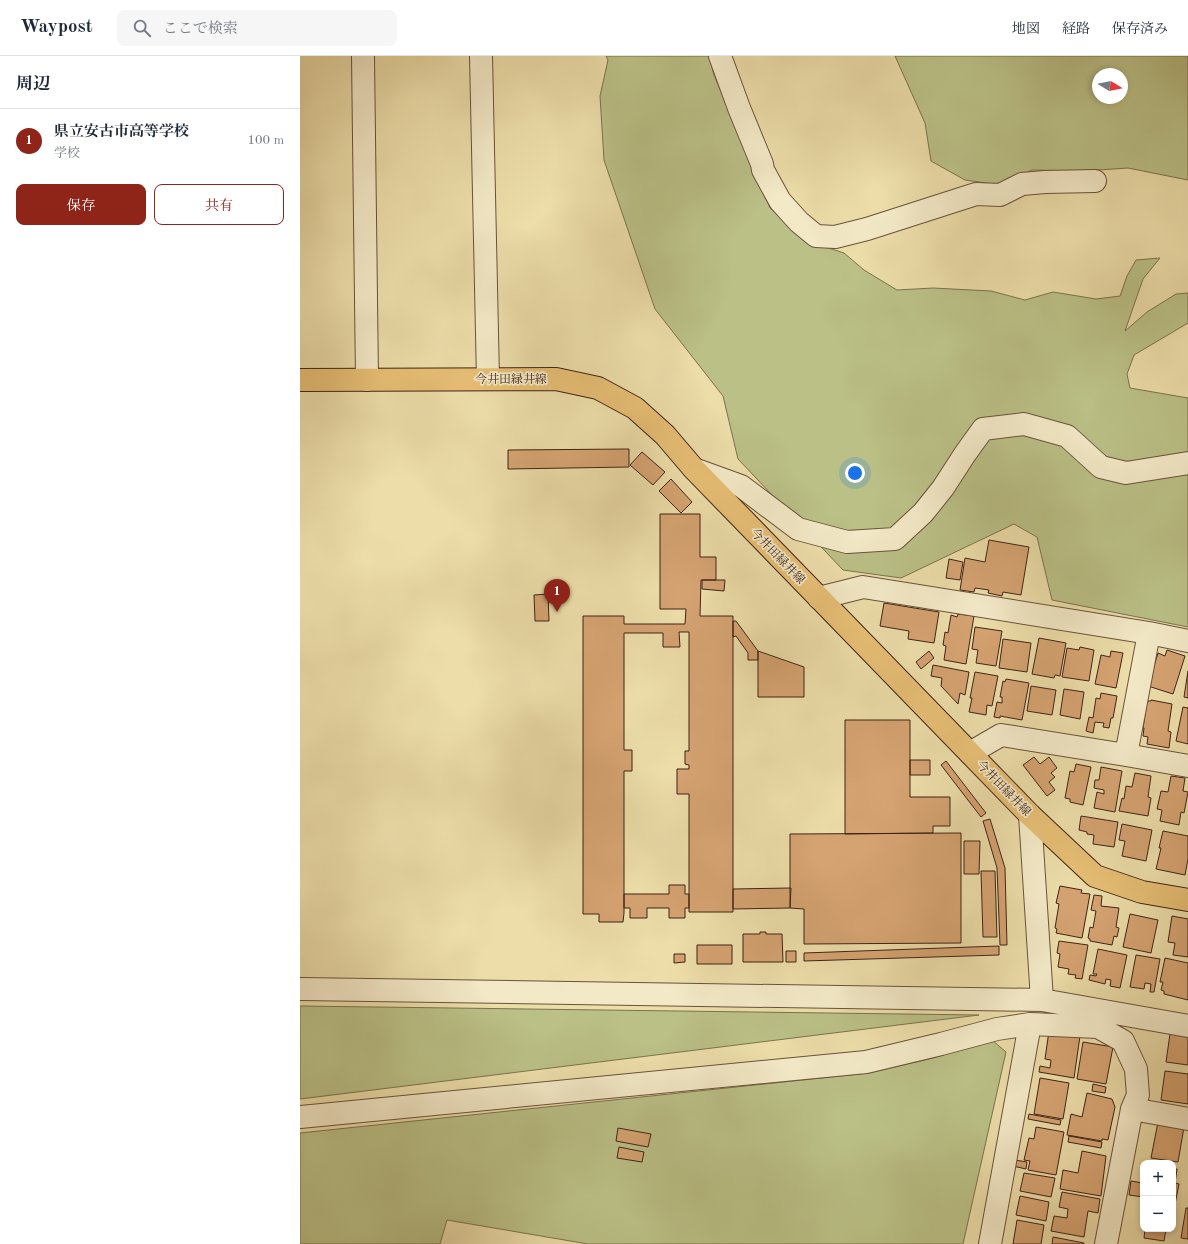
<!DOCTYPE html>
<html lang="ja">
<meta charset="utf-8">
<style>
body{margin:0;font-family:"Old Standard TT","Noto Serif JP",serif;background:#f6f6f7;color:#1f2937}
.controls{position:absolute;right:12px;bottom:12px;display:grid;overflow:hidden;border-radius:8px;box-shadow:0 2px 6px #0003}
.controls button{width:36px;height:36px;display:grid;place-items:center;padding:0;border:0;border-bottom:1px solid #e0e1e3;background:#fff;color:#1f2937;font:20px sans-serif}
.compass{position:absolute;left:792px;top:12px;width:36px;height:36px;border-radius:50%;background:#fff;box-shadow:0 2px 6px #0003;rotate:100deg}
.you{position:absolute;left:555px;top:417px;width:14px;height:14px;margin:-10px;border:3px solid #fff;border-radius:50%;background:#1a73e8;box-shadow:0 0 0 6px #1a73e833}
.badge{display:grid;place-items:center;width:26px;height:26px;border-radius:50%;background:#8f2418;color:#fff;font-size:13px;font-weight:700}
.pin{position:absolute;translate:-50% -33px;filter:drop-shadow(0 1px 2px #0008)}
.pin::after{content:'';position:absolute;top:21px;width:14px;height:12px;background:inherit;clip-path:polygon(0 0,100% 0,50% 100%)}
.list{margin:0;padding:0;list-style:none}
h2{display:flex;justify-content:space-between;align-items:center;height:52px;margin:0;padding:0 16px;font-size:17px}
h2 small{font-size:13px;font-weight:400;color:#747a83}
.list li{display:grid;grid-template-columns:26px 1fr auto;gap:12px;align-items:center;box-sizing:border-box;height:64px;padding:0 16px;border-top:1px solid #e0e1e3}
.list b{display:block;font-size:15px;white-space:nowrap}
.list p{margin:0;font-size:13px;white-space:nowrap;color:#747a83}
.list em{font-size:13px;font-style:normal;color:#747a83}
.actions{display:flex;gap:8px;padding:12px 16px}
.actions a{flex:1;padding:9px 0;border:1px solid #8f2418;border-radius:8px;text-align:center;font-size:14px;color:#8f2418}
.actions .main{background:#8f2418;color:#fff}
.icon{flex:none;width:22px;height:22px;fill:none;stroke:currentColor;stroke-width:2;stroke-linecap:round;stroke-linejoin:round}
.map{position:relative;flex:none;width:888px;height:1188px;overflow:hidden}
header{display:flex;align-items:center;gap:24px;box-sizing:border-box;height:56px;padding:0 20px;background:#fff;border-bottom:1px solid #e0e1e3}
header strong{font-size:19px}
nav{display:flex;gap:22px;margin-inline-start:auto;font-size:14px}
.search{width:280px;height:36px;background:#f6f6f7;display:flex;align-items:center;gap:10px;box-sizing:border-box;padding:0 14px;border-radius:8px;color:#747a83;font-size:15px}
main{display:flex}
aside{flex:1;background:#fff}
.map>svg:first-child{display:block}
</style>
<header>
<strong>Waypost</strong>
<div class="search"><svg class="icon" aria-label="search" viewBox="0 0 24 24"><circle cx="10" cy="10" r="6"/><path d="M15 15l6 6"/></svg>ここで検索</div>
<nav><a>地図</a><a>経路</a><a>保存済み</a></nav>
</header>
<main>
<aside>
<h2>周辺<small></small></h2>
<ul class="list">
<li><span class="badge">1</span><div><b>県立安古市高等学校</b><p>学校</p></div><em>100 m</em></li>
</ul>
<div class="actions"><a class="main">保存</a><a>共有</a></div>
</aside>
<div class="map">
<svg width="888" height="1188" viewBox="0 0 888 1188">
<rect width="100%" height="100%" fill="#ecdda9"/>
<filter id="stains"><feTurbulence type="fractalNoise" baseFrequency=".005" numOctaves="4"/><feColorMatrix values="0 0 0 0 .2 0 0 0 0 .09 0 0 0 0 .02 0 0 0 .5 -.17"/></filter>
<radialGradient id="worn" r=".72"><stop offset=".6" stop-color="#630" stop-opacity="0"/><stop offset="1" stop-color="#630" stop-opacity=".3"/></radialGradient>
<path fill="#bac086" stroke="#7c724f" fill-rule="evenodd" d="M306,0H409L414,19L470,152L504,184L544,197L564,214L597,234L633,232L691,235L725,244L753,236L796,243L820,240L827,220L836,204L860,202L843,223L825,275L847,256L876,238L888,237V267L834,299L827,318L830,332L888,342V571L752,544L737,481L714,468L601,522L543,514L438,403L423,340L355,253L304,104L300,40L308,4Z
M595,0H888V124L828,112L784,115L732,114L700,129L665,124L631,105L625,67ZM798,18H822V42H798Z
M0,950L679,959L0,1043Z
M692,984L706,996L663,1188H288L147,1164L140,1188H0V1077L569,1017L633,1002Z"/>
<path fill="#d5a371" stroke="#3f2318" d="M329,393V411L208,413V394Z
M342,396L365,416L353,429L330,409Z
M371,423L392,446L381,457L359,435Z
M360,458H400V501H416V524H401L400,560H433V856H389V738H377V713H389V709L385,708V695H389V576H379L380,591H363V577H324V694H332V715H324V857L323,866H299V858H283V560H324V568H385L386,553H360Z
M689,484L729,491L721,539L703,536L702,540L688,537L689,534L675,532L674,536L660,534L665,502L685,506Z
M649,503L663,506L660,524L646,522Z
M402,524H425L424,535L402,533Z
M248,538L249,565H235L234,539Z
M584,547L639,556L634,587L608,583L609,575L580,570Z
M658,558L674,560L666,608L644,604L646,590L643,589L645,576L648,577L651,559L657,561Z
M433,565H436L458,595V604H448V597L436,580L433,581Z
M675,571L702,575L696,610L676,607L678,594L672,593Z
M739,582L766,587L760,620L755,619L754,622L732,618Z
M703,583L731,587L727,616L699,612Z
M780,591L794,594L789,625L762,621L767,592L779,594Z
M867,594L885,600L873,638L848,630L858,597L865,600Z
M458,595L504,611V641H458Z
M629,595L634,602L621,613L616,606Z
M811,595L823,597L816,632L795,628L801,599L810,601Z
M633,609L669,616L665,639L660,637L658,648L641,630L642,622L631,620Z
M888,615V642L884,641Z
M675,616L698,620L692,650L687,649L686,659L669,656L672,642H670Z
M706,623L729,627L722,664L700,660V662L694,661L697,646L702,647V641H700L703,625L705,626Z
M731,630L756,634L752,659L727,655Z
M764,633L784,636L780,663L760,659Z
M801,637L817,640L813,662H811L809,672L803,671L804,667L795,666L793,677L786,675L789,661L793,662L796,642L800,643Z
M851,644L872,648L868,675L871,676L869,692L847,688L848,681L843,680L844,672H843L847,645H851Z
M883,651L888,652V688L876,685Z
M545,664H610V741H650V770H633V777L545,778Z
M734,701L740,708L749,701L757,712L751,717L755,721L749,726L755,734L747,740L723,709Z
M610,704H630V719H610Z
M646,705L686,757L681,761L641,709Z
M776,708L791,711L783,749L770,746V743L765,742L770,715L774,716Z
M801,711L822,715L815,756L794,752L797,736L804,738V734L794,732L795,724H799Z
M835,717L851,720L848,741L851,742L848,760L819,755L822,742L824,743L826,730L832,731Z
M871,720L885,722L883,735L888,736L884,757L881,756L879,769L860,765L862,754L857,753L861,735L868,736Z
M781,760L818,766L814,791L793,788L794,779L787,778V776L779,774Z
M690,763L705,812L707,889H700L697,812L683,765Z
M822,768L852,774L846,805L822,800L825,785L819,784Z
M863,775L888,780V803L885,819L856,813L861,792H859Z
M661,777V887L504,888V853L490,852V778Z
M664,785H680L679,818H664Z
M681,815H695L697,881H683Z
M369,829H385V838H389V852H385V862H369V852H347V862H330V852H324V838H369Z
M760,830L782,834L781,837L790,838L782,882L756,877L757,873L755,872L759,848L756,847Z
M491,832L490,852L433,853V833Z
M794,839L802,840L801,850L819,852L816,871L819,872L817,881L814,880L812,889L790,885V883L788,882L790,871L793,872L796,855L791,854Z
M830,858L858,864L851,897L823,891Z
M872,860L888,863V901L873,899L875,887L868,886Z
M460,876H466V878H482L483,906H443V878H460Z
M759,885L788,889L782,923L775,922L776,919L768,918L769,913L758,911L760,898L757,897Z
M397,889H432V908H397Z
M699,890V899L504,905V897Z
M798,893L827,899L820,932L810,930L811,924L806,923L805,928L789,924L790,919L796,920L797,918H793Z
M486,895H496V906H486Z
M374,898H385V906L374,907Z
M836,899L860,903L854,936H850L851,928L845,927L844,933L830,931Z
M865,902L888,907V944L864,938V935L861,934L863,926H860Z
M871,971L888,973V1009L866,1006Z
M749,975L780,980L774,1022L739,1016L740,1010L750,1012L751,1004L745,1003Z
M783,986L813,991L806,1028L777,1023Z
M865,1015L888,1018V1048L861,1044Z
M740,1022L769,1027L763,1063L734,1058Z
M793,1028L806,1031L805,1037L792,1035Z
M787,1037L812,1043L815,1051L808,1084L802,1083V1085L767,1079L771,1058L782,1061Z
M729,1058L761,1064L760,1069L728,1063Z
M858,1066L884,1071L878,1106L851,1102Z
M736,1071L764,1076L756,1119L728,1114L730,1105L724,1104L729,1082L734,1083Z
M318,1072L351,1078L348,1091L316,1085Z
M769,1080L802,1086L801,1092L768,1086Z
M319,1091L344,1096L342,1106L317,1102Z
M782,1095L806,1100L801,1140L760,1133L763,1114L778,1117Z
M715,1104L727,1106L726,1113L713,1110Z
M873,1113H877L875,1127L879,1128L875,1148L873,1147Z
M724,1117L755,1122L751,1141L720,1135Z
M831,1125L843,1127V1141L829,1139Z
M762,1136L800,1143L798,1157L788,1155L784,1181L751,1175L754,1160L767,1162L768,1153L759,1151Z
M720,1140L749,1146L746,1165L716,1159Z
M886,1152H888V1183L881,1182Z
M717,1164L744,1169L741,1188H713Z
M845,1173H866L864,1185L844,1182Z
M753,1181L784,1187V1188H752Z"/>
<g fill="none" stroke-linecap="round" stroke-linejoin="round">
<defs>
<path id="minor" d="M63,0L67,324
M181,0L188,323
M420,0L439,52L462,108L463,114L480,145L499,166L516,180L535,181L567,173L676,138L700,139L722,128L745,126L795,125
M394,413L441,430L498,473L547,486L595,483L623,457L643,432L665,398L683,373L724,368L767,380L801,411L826,417L888,407
M519,542L563,531L849,577L888,585
M670,697L701,679L826,699L888,710
M826,699L849,577
M730,759L742,944
M0,933L742,944L888,970
M832,1053L888,1063
M0,1061L566,1006L641,988L697,973L730,968L798,971L823,985L836,1013L838,1039L832,1053L806,1188
M690,1188L730,968"/>
<path id="major" d="M0,324L256,323L298,332L335,352L365,379L394,413L730,759L795,820L842,836L888,844"/>
</defs>
<use href="#minor" stroke="#6a523c" stroke-width="24"/>
<use href="#major" stroke="#3f2318" stroke-width="24"/>
<use href="#minor" stroke="#f3e9c7" stroke-width="22"/>
<use href="#major" stroke="#e6be74" stroke-width="22"/>
</g>
<g text-anchor="middle" stroke-width="3.5" stroke-linejoin="round" paint-order="stroke">
<g font-size="12" fill="#3f2318" stroke="#f3e9c7">
<text x="211" y="327">今井田緑井線</text>
<text transform="translate(478 500) rotate(46)" y="4">今井田緑井線</text>
<text transform="translate(704 732) rotate(46)" y="4">今井田緑井線</text>
</g>
</g>
<rect width="100%" height="100%" filter="url(#stains)"/>
<rect width="100%" height="100%" fill="url(#worn)"/>
</svg>
<div class="controls">
<button>+</button>
<button>−</button>
</div>
<svg class="compass" viewBox="-18 -18 36 36"><path d="M0-13l5 13h-10z" fill="#e53935"/><path d="M0 13l5-13h-10z" fill="#747a83"/></svg>
<div class="you"></div>
<div class="pin badge" style="left:257px;top:556px">1</div>
</div>
</main>
